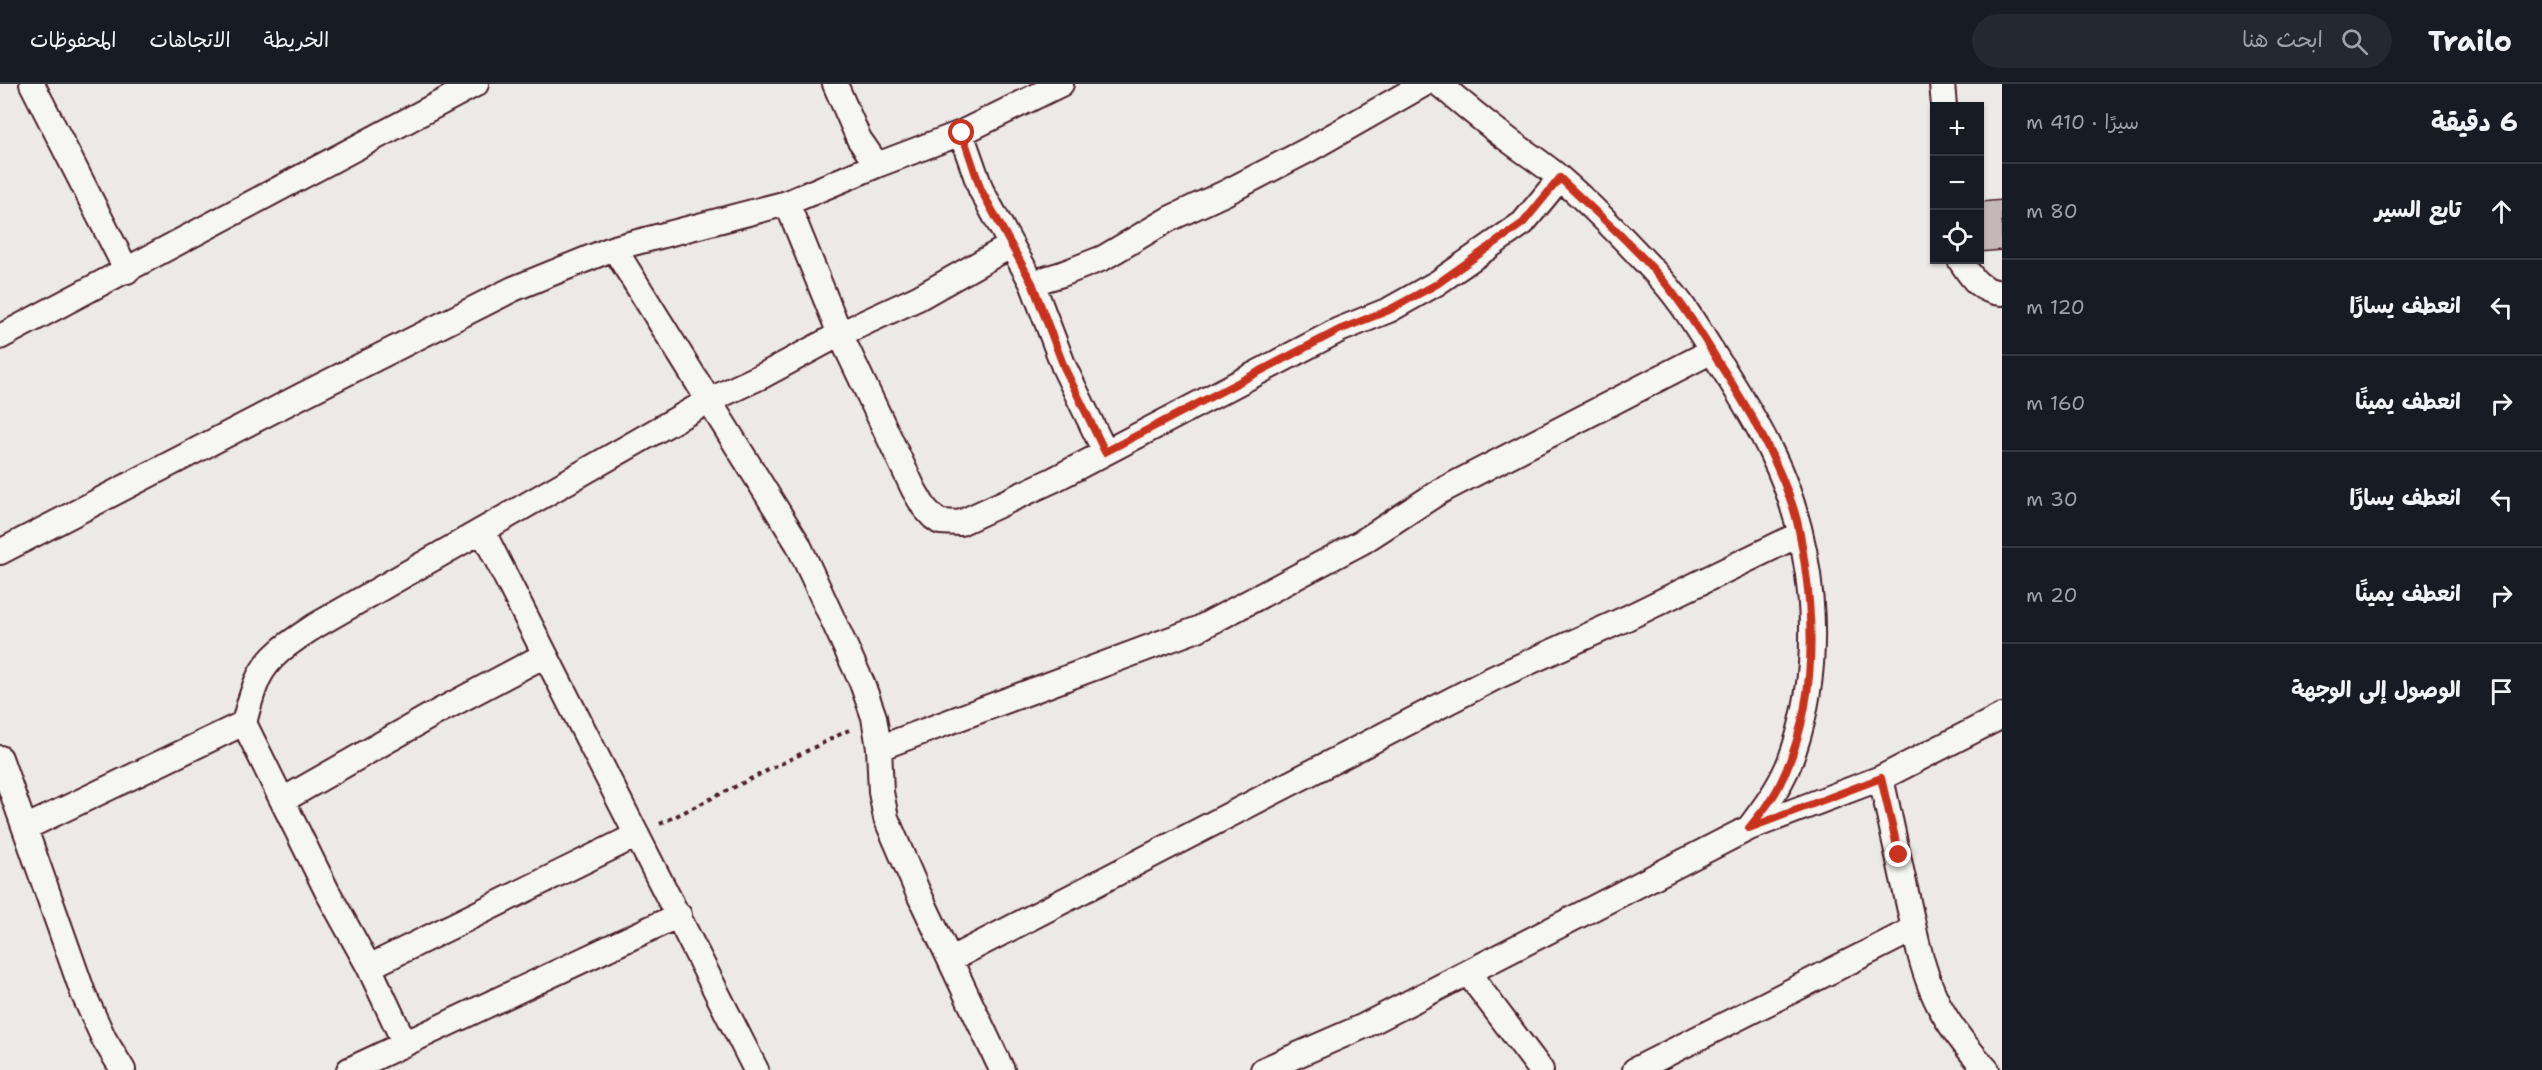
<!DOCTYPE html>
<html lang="ar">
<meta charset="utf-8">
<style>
body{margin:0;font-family:"Shantell Sans","Playpen Sans Arabic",sans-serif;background:#242831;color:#f1f3f6;direction:rtl}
.controls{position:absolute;right:18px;top:18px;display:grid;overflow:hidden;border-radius:0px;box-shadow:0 2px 4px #0004}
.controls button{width:54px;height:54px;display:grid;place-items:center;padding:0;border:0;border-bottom:2px solid #363941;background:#171b24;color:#f1f3f6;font:30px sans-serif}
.stop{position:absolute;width:18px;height:18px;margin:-14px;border:4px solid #c8321e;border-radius:50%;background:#fff}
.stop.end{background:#c8321e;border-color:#fff;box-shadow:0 2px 6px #0008}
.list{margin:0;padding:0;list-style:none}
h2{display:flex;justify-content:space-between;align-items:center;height:78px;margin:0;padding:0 24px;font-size:26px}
h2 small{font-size:20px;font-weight:400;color:#9ea1a6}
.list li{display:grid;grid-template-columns:39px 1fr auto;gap:18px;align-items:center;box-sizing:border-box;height:96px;padding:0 24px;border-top:2px solid #363941}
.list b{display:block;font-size:22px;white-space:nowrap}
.list em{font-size:20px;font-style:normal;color:#9ea1a6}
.icon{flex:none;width:33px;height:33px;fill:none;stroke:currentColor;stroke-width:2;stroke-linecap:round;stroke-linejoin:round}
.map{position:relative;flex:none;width:2002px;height:986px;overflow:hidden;direction:ltr}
header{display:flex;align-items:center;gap:36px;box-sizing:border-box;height:84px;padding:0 30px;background:#171b24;border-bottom:2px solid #363941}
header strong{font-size:28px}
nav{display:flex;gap:33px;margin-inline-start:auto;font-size:21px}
.search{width:420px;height:54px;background:#242831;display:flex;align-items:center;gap:15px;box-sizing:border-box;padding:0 21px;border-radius:33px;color:#9ea1a6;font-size:22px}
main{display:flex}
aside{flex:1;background:#171b24}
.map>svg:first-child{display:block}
</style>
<header>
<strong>Trailo</strong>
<div class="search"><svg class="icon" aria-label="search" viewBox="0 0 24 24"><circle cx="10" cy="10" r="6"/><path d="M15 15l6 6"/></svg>ابحث هنا</div>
<nav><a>الخريطة</a><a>الاتجاهات</a><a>المحفوظات</a></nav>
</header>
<main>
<aside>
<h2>6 دقيقة<small>سيرًا · 410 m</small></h2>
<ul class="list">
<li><svg class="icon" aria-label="ahead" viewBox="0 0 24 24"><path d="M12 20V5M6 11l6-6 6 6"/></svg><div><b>تابع السير</b></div><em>80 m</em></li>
<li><svg class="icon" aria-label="left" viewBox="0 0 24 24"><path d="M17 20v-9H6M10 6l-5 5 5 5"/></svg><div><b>انعطف يسارًا</b></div><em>120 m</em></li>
<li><svg class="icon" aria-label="right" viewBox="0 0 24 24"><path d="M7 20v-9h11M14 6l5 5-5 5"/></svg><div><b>انعطف يمينًا</b></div><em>160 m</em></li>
<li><svg class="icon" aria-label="left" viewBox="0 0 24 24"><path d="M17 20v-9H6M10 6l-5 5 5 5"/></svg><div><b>انعطف يسارًا</b></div><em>30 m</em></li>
<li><svg class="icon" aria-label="right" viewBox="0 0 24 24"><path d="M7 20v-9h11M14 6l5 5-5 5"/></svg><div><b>انعطف يمينًا</b></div><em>20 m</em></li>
<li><svg class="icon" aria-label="arrive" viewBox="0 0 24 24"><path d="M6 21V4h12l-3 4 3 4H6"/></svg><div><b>الوصول إلى الوجهة</b></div></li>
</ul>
</aside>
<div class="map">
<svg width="2002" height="986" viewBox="0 0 2002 986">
<rect width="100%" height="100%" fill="#ece9e6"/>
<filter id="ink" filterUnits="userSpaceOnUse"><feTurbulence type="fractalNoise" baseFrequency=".0167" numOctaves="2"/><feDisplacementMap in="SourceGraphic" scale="12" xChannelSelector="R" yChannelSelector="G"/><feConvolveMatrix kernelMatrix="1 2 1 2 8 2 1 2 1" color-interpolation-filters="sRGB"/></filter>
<g filter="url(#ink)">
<path fill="#c4b7b7" stroke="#4a1f2b" stroke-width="1.5" d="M2002,116V166L1980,168V118Z"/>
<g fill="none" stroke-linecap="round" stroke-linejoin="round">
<defs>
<path id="street" d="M32,0L127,187
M835,0L859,55L877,81
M1942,0L1944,22
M961,49L981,106L1032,199L1064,283L1105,368
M787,119L840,250L914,406L924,423L933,433L940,438L960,439L1053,396L1339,246L1389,226L1437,199L1523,139L1560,94
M614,164L798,460L862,599L874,633L879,664L1198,545L1362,458L1439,408L1712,267
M1960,176C1972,194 1979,207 2002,209
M1032,199L1062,190L1103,174L1169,135L1225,109L1308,66L1424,0
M0,253L476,0
M483,448L756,986
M0,468L303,311L513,205L614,164L787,119L877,81L961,49L1061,0
M244,639C248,624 252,607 259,593C270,570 294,556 315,542L710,316L764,291L840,250L918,214L1010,162
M879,664L881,708L886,734L917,806L1002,986
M0,674L83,909L104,955L123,986
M283,716L432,631L545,571
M25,744L244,639L327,807L369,883L405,960
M1749,744L1881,694L2002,632
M1914,845C1927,907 1943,939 1987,986
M951,875L1494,594L1627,534L1800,450
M369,883L637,751
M1468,889L1541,986
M349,986L679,831
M1263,986L1364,942L1749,744C1767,720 1785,696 1794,666C1825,573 1815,458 1772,370C1758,340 1740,311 1722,283C1704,255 1686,223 1663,197C1631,162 1597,126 1561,95C1544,80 1524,68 1506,54C1483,37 1461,18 1439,0
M1635,986L1914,845L1881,694"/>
</defs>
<use href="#street" stroke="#4a1f2b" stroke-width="28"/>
<path stroke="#4a1f2b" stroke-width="4" stroke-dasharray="4.5 4.5" stroke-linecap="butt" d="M660,740L849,646"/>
<use href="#street" stroke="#f6f6f2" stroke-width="24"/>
</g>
</g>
<g fill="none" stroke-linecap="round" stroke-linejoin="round" filter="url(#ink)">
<path stroke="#c8321e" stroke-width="8" d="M962,49L981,106L1032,199L1064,283L1105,368L1339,246L1389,226L1437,200L1523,139L1560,94C1595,128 1634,161 1666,200C1685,224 1703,252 1719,279C1748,324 1774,369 1792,420C1799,440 1802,461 1805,482C1816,557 1813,635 1778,704C1771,718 1759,731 1749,744L1881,694L1899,771"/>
</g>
</svg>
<div class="controls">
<button>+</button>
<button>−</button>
<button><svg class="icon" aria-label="locate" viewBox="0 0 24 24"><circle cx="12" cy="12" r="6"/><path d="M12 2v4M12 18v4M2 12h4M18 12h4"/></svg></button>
</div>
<div class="stop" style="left:962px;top:49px"></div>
<div class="stop end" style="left:1899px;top:771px"></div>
</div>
</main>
